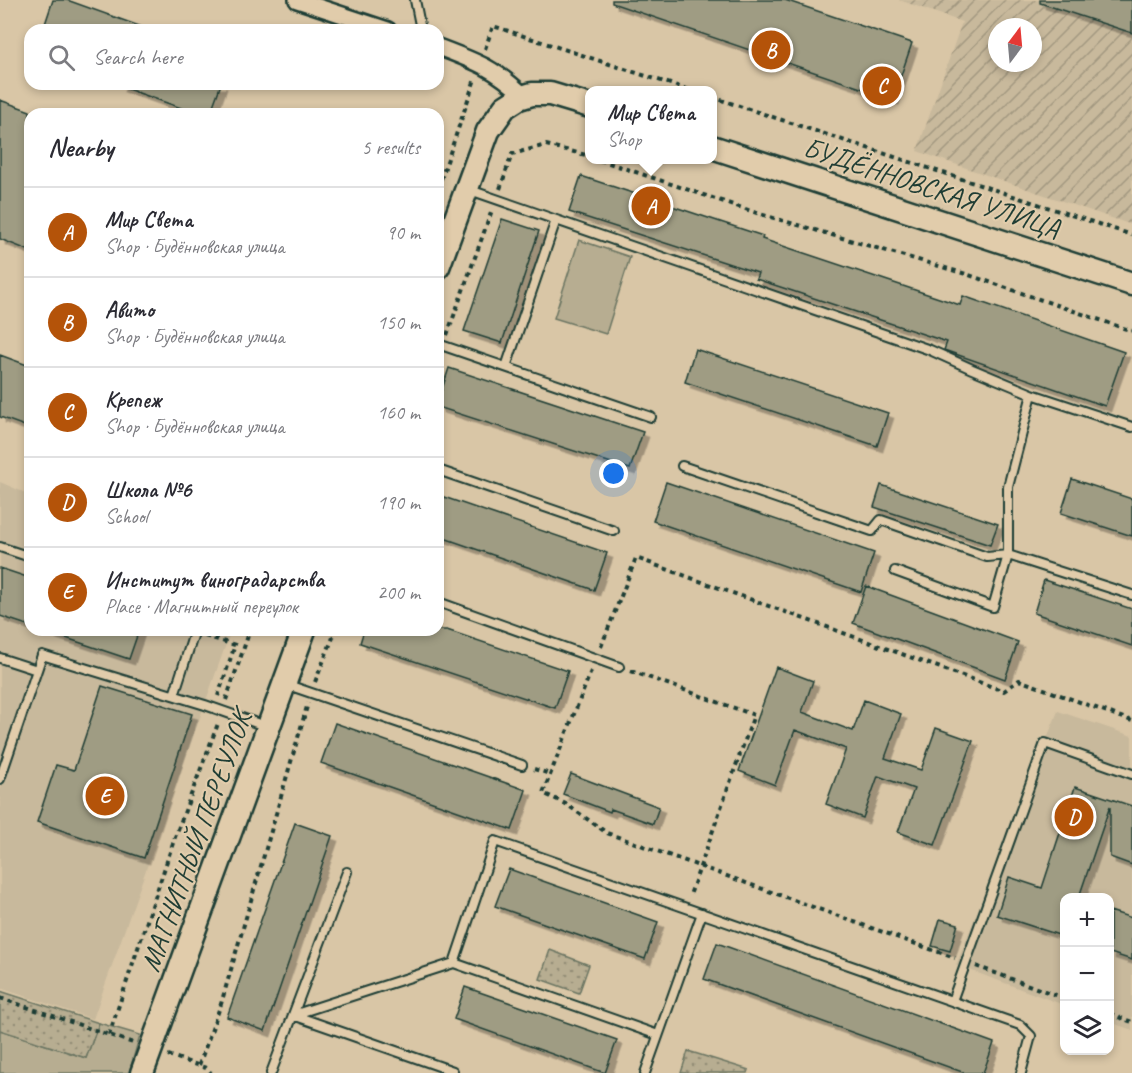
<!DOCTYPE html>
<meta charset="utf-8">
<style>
body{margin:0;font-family:Caveat,sans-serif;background:#f7f7f7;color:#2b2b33}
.controls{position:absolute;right:18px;bottom:18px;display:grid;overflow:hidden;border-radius:12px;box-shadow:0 3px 9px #0003}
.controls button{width:54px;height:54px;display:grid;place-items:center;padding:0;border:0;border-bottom:2px solid #e1e1e2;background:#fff;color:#2b2b33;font:30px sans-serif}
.compass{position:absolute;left:988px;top:18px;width:54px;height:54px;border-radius:50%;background:#fff;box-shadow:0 3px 9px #0003;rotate:16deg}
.you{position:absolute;left:614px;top:474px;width:21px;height:21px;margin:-15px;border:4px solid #fff;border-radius:50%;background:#1a73e8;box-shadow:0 0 0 9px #1a73e833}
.badge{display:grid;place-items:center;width:39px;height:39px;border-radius:50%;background:#b45309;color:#fff;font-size:20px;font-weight:700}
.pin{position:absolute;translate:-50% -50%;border:3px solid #fff;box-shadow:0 2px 6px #0006}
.popup{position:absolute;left:585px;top:86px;width:132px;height:78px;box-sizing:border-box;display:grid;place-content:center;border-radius:12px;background:#fff;filter:drop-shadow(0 2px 4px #0005);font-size:20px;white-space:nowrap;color:#7c7c81}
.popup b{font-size:22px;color:#2b2b33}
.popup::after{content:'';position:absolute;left:50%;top:100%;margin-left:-12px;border:12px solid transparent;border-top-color:#fff}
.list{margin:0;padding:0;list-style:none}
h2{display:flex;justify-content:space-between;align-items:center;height:78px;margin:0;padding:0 24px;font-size:26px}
h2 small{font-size:20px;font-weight:400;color:#7c7c81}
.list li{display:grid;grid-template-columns:39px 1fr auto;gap:18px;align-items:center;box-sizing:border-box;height:90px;padding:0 24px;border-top:2px solid #e1e1e2}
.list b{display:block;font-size:22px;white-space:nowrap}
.list p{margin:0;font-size:20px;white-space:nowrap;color:#7c7c81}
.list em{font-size:20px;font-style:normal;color:#7c7c81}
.icon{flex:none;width:33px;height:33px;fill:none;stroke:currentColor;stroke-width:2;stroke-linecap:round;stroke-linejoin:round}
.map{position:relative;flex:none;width:1132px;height:1073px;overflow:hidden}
.search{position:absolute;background:#fff;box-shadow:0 3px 9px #0003;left:24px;top:24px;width:420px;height:66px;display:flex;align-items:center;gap:15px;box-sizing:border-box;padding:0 21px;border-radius:18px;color:#7c7c81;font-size:22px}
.panel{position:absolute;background:#fff;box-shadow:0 3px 9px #0003;left:24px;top:108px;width:420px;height:528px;border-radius:18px}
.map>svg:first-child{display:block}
</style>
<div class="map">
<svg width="1132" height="1073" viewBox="0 0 1132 1073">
<defs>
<pattern id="industrial-furrows" width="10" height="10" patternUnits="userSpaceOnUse" patternTransform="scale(1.5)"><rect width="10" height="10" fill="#c8b99c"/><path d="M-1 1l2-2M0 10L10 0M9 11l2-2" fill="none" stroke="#a29880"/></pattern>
<pattern id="park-dots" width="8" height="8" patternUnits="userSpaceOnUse" patternTransform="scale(1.5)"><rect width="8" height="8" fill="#b7ad91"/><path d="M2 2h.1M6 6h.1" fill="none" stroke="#948e77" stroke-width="1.8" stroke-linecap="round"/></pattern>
<filter id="shadow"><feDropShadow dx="5.5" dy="5.5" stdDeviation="0" flood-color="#0004"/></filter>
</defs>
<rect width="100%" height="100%" fill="#d9c6a6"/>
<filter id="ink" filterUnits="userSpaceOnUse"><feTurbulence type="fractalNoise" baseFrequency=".0167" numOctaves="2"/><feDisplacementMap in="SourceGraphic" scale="12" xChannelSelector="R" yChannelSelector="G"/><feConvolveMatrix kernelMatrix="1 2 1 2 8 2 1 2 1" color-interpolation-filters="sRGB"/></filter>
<g filter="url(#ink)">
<path fill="#c8b99c" d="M0,482L30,495V630H231L93,1019L0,988Z
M1058,711L1132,736V1030L1110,1022V898H1064V1005L956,965Z"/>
<path fill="url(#industrial-furrows)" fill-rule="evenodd" d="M899,0H1132V225L917,151L962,22ZM997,27H1033V63H997Z"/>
<path fill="#b7ad91" stroke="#6b7562" stroke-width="1.5" d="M579,240L630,257L606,334L554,318Z
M99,1023L140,1035L129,1073H0V1030L86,1058Z"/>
<path fill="url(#park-dots)" stroke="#6b7562" stroke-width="1.5" d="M550,950L589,965L579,993L540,979Z
M0,991L99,1023L86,1058L0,1030Z
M688,1051L749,1070L748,1073H681Z"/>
<path fill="#9f9c83" stroke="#1f3d34" stroke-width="1.5" filter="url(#shadow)" d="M53,0H67L145,28V30H43Z
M612,0H785L912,43L893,99L612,3Z
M1040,0H1132V33L1040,3Z
M120,84H221L210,114H198L119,86Z
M0,100L30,111V251L0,239Z
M581,176L763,236L762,239L960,305L963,296L1124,352L1105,406L944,350L947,342L756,279L758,273L569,212Z
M502,219L539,231L502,343L464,331Z
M695,349L888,413L877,446L685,382Z
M0,355L30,366V428L0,417Z
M449,368L643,432L630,469L438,407V401Z
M1072,479L1132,499V536L1061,513Z
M666,482L874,553L861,592L653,521Z
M881,485L998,524L990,545L874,507Z
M438,495L607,553L594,590L438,536Z
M0,568L30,578V626L0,616Z
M1044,580L1132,609V646L1034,613Z
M866,586L1018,642L1005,679L853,623Z
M52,630H139L129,659L51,633Z
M364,630H447L568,671L555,708L360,643Z
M776,667L813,681L802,712L853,731L864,700L901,714L885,758L921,770L936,728L973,741L935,845L898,832L914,789L878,776L863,818L826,804L846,749L795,730L775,785L739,771Z
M102,686L192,714L144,858L37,822L56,765L74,770Z
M335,723L526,790L512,830L321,763Z
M571,774L659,807L653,824L611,809L610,812L563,794Z
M1075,787L1132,806V865L1110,857V806L1079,897H1065V937L997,915L1009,877L1042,888Z
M295,823L332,836L265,1031L227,1017Z
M509,869L658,922L645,959L495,906Z
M1110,911L1132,918V960L1110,953Z
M940,919L958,924L950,951L932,946Z
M717,943L994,1043L983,1073H965L704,979Z
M465,987L617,1040L605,1073L454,1019Z"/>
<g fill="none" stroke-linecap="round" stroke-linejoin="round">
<defs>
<path id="service" d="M415,0L421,30
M470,190L930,350L972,369L1032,394
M438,344L651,417
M506,367L556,220
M1132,427L1032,394L1008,487V555L1132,595
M682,466L872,531L881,520L987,557L1008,555L993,607L895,571
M438,470L614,531
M0,547L30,557
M438,602L619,667
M0,658L37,670L0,779
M37,670L42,655L205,705L265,726
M285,684L522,765
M174,695L195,630
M454,963L658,1035
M952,1001L1045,743L1132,774
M271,1073L347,872
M452,1073L453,1071L293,1015L454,963L495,841L1020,1025L1031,1036L1021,1073
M645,1073L702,913"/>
<path id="minor" d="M297,0L388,30
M438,47C475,61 495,68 524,96"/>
<path id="secondary" d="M712,147L1132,284
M438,267L488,131L505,107L519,98L532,94H550L590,106
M142,1073L304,630"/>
</defs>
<use href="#service" stroke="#1f3d34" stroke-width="12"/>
<use href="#minor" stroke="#1f3d34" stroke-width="20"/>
<use href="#secondary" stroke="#1f3d34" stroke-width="27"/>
<path stroke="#1f3d34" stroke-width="4" stroke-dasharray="4.5 4.5" stroke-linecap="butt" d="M485,49L493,26L692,91
M712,97L1132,235
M600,160L760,214L966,274L1132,331
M438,188L475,79
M500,189L512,154L546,145L590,156
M447,335L492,210
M205,636L235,645L218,696
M601,647L636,558L1004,691L1019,680L1132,721
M591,671L543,793L566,804L607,833L955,958
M631,671L754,715L690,895
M315,682L336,630
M226,700L250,630
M534,769L550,774
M976,966L1064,998
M0,998L133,1043
M1110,1014L1132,1022
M109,1035L175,837L219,721
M168,1055L206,1068L211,1073
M199,1065L221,1004L308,703"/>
<use href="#service" stroke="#e1ccab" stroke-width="8"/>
<use href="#minor" stroke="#e1ccab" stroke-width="15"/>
<use href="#secondary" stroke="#e1ccab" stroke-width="22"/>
</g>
</g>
<g text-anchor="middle" stroke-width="4.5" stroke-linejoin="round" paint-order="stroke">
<g font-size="28" fill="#1f3d34" stroke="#e1ccab">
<text transform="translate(932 187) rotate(18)" y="10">БУДЁННОВСКАЯ УЛИЦА</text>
<text transform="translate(195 841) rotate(-70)" y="10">МАГНИТНЫЙ ПЕРЕУЛОК</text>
</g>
</g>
</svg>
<div class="controls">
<button>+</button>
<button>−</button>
<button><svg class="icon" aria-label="layers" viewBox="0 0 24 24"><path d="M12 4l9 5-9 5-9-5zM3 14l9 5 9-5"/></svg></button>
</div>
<svg class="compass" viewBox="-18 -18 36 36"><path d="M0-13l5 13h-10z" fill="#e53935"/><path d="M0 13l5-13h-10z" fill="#7c7c81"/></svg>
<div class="you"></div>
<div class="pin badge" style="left:651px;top:206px">A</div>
<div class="popup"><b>Мир Света</b>Shop</div>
<div class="pin badge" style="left:771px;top:50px">B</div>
<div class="pin badge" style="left:882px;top:86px">C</div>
<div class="pin badge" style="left:1074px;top:817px">D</div>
<div class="pin badge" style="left:105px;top:796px">E</div>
<div class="search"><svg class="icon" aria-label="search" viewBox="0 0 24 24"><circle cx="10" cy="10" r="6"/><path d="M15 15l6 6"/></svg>Search here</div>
<section class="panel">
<h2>Nearby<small>5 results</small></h2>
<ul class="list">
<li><span class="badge">A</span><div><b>Мир Света</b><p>Shop · Будённовская улица</p></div><em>90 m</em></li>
<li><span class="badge">B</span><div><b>Авито</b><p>Shop · Будённовская улица</p></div><em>150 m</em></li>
<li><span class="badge">C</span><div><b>Крепеж</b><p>Shop · Будённовская улица</p></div><em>160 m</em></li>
<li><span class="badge">D</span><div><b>Школа №6</b><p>School</p></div><em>190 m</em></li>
<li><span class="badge">E</span><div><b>Институт виноградарства</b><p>Place · Магнитный переулок</p></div><em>200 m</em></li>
</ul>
</section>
</div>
